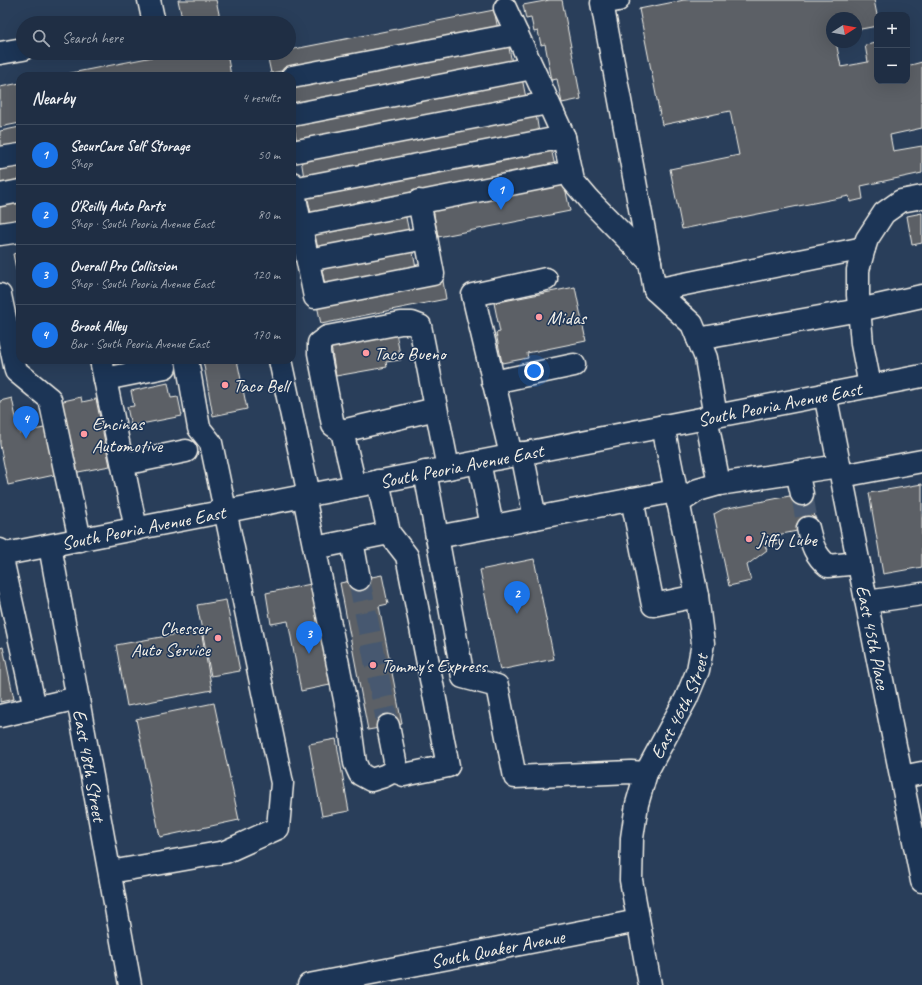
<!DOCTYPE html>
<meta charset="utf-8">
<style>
body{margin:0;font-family:Caveat,sans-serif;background:#27364b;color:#f1f3f6}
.controls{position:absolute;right:12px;top:12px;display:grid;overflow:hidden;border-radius:8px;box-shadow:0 4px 16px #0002}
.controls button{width:36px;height:36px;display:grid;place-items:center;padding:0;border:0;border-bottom:1px solid #3c4a5d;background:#1f2e44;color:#f1f3f6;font:20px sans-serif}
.compass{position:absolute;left:826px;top:12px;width:36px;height:36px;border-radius:50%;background:#1f2e44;box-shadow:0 4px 16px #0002;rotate:79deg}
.you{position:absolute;left:534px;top:371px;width:14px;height:14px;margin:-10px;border:3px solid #fff;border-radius:50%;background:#1a73e8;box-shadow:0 0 0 6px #1a73e833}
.badge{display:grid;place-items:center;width:26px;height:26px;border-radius:50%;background:#1a73e8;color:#fff;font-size:13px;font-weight:700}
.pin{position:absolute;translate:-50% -33px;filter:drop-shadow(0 1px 2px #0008)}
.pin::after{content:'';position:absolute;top:21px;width:14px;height:12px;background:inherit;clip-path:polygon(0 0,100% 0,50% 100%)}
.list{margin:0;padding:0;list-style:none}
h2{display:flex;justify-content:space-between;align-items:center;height:52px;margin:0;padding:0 16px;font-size:17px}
h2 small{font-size:13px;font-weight:400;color:#a1a8b2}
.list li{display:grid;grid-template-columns:26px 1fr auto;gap:12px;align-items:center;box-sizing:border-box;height:60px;padding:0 16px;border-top:1px solid #3c4a5d}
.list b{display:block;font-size:15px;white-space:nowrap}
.list p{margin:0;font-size:13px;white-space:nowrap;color:#a1a8b2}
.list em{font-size:13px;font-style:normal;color:#a1a8b2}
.icon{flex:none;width:22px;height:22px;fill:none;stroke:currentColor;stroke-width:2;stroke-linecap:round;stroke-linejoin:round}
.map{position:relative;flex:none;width:922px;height:985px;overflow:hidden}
.search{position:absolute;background:#1f2e44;box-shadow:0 4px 16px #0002;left:16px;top:16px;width:280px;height:44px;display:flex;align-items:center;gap:10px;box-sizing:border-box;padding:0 14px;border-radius:22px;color:#a1a8b2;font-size:15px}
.panel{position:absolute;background:#1f2e44;box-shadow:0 4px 16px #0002;left:16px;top:72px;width:280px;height:292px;border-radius:12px}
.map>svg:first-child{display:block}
</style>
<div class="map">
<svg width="922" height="985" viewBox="0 0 922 985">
<rect width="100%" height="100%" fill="#293e5a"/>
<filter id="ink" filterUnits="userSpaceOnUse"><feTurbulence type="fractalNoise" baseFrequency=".025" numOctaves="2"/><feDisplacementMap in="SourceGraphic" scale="8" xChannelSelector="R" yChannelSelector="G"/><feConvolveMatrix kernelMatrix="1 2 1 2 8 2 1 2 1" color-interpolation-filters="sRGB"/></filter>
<g filter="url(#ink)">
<path fill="#5b6066" stroke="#f4f1e8" d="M178,0H216L221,23H183Z
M550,0H562L581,99L562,103L557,79L552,80L545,44L541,45L538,31L534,32L531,18L526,19L523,5Z
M684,0H874L877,15V26L856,30V18H832V42H836L841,67L868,62L865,45L877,43V81H907V66L922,62V128L890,135L893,151L922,146V173L861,186L863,199L850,202L849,196L682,229L670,169L739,155L730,111L662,125L639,9Z
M494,10L498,29L271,73L267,54L289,53V50Z
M508,43L512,63L292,105V85Z
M173,53H227L231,76H56Z
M522,78L526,98L297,142L293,123Z
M20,83V123L0,127V87Z
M536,114L539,133L304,178L301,159Z
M20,127V146L0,149V131Z
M551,148L555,166L311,213L307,195Z
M20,162V182L0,186V166Z
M564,182L570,211L438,237L433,209Z
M20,199V223L0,227V203Z
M405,213L409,232L318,249L314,230Z
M922,213V243L912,245L907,216Z
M412,248L416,268L325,285L321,266Z
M20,252V289L13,254Z
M443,281L446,299L321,324L317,305Z
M575,287L586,341L527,353L528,358L502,363L496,333L500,332L494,303Z
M396,333L401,360L386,362L387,367L336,376L331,346Z
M203,360H237L247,409L213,416Z
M168,383L171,398L178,397L182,416L131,426L127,407L134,406L131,391Z
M81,397L82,402L96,399L110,466L73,473L59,402Z
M12,398L19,433L49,427L59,474L8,485L0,445V401Z
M922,484V567L883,574L869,493Z
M810,492L817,527L777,535L779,544L765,546L767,550L747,565L751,581L729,586L714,514L723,509Z
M534,559L554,659L500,670L480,570Z
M382,575L388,604L379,606L402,724L368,730L340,583Z
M311,584L330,685L301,691L288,621L271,624L266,593Z
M226,600L240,671L211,676L197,605Z
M201,630L212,690L127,706L116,645Z
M3,647L14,699L0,702V648Z
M214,703L239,820L160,837L136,719Z
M336,739L349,811L322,816L309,744Z"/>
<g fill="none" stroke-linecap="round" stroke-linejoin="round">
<path stroke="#47596f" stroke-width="22" stroke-dasharray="22 11" stroke-linecap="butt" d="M802,494L808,528
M359,579L388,726"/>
<defs>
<g id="minor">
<path d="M149,0L154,23"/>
<path d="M618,0L602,3L655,290L692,324L706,358L716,416"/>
<path d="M505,8L564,137L573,181L590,201L650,262"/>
<path d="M0,53L23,49"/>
<path d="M292,77L517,34"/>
<path d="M292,115L532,68"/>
<path d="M292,152L548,103"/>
<path d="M0,158L20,155"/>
<path d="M292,183L315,297L433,274L419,201"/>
<path d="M293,189L564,137"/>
<path d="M0,195L20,191"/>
<path d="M301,226L571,172"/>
<path d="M0,234L20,231"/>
<path d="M308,260L426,238"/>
<path d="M655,290L864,248"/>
<path d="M0,295L16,371L50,399L80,540"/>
<path d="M698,339L859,310L922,296"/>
<path d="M101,360L136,529"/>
<path d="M280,360L309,495"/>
<path d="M105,379L165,367L163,360"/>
<path d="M493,382L574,365"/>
<path d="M870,386L862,344L858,295V270L864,248L867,239L884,213L901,201L922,197"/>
<path id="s1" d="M825,394L922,881"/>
<path d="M706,417L719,484"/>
<path d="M342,431L436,409"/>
<path d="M522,453L535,518"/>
<path d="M511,455L473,295L546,279"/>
<path d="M479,462L492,526"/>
<path d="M123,464L186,451"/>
<path d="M425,472L463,677L497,686L515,777L631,772L646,773"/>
<path d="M797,472L802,494"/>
<path d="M842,476L922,461"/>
<path d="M355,486L342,431L333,425L319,353V343L327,337L401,323H412L420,326L448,468"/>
<path d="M304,496L349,719L355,763L360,774L371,780L384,776L394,771L404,775L448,766L407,556L389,533L378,481"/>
<path d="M632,499L653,605L697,596"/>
<path d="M678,503L698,490L719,484L839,466"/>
<path d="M808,528C812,545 815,555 828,566L859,563"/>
<path d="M437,537L675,491"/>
<path d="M352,541L359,579"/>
<path id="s2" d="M50,546L130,985"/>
<path d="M315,548L389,533"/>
<path d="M0,550L35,708"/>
<path d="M867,602L922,594"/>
<path d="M0,716L78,698"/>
<path d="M388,726L395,761L394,771"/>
<path d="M902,777L922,773"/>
<path d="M110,872L225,852L278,828L282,783L211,443L199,428L187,360"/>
<path id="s3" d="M309,985L638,921"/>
<path id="s4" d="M650,985L631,880L632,838L637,804L646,773L686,699L698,670L703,643L697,596L663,426"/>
</g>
<g id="major">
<path id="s5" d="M0,555L922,376"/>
</g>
</defs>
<use href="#minor" stroke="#f4f1e8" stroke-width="25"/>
<use href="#major" stroke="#f4f1e8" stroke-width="25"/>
<use href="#minor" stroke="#1d3557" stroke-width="22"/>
<use href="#major" stroke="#1d3557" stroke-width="22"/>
</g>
</g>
<g fill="#ff9aa2" stroke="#1d3557" stroke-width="1.5">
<circle cx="539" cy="317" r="4"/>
<circle cx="366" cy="353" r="4"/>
<circle cx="225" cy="385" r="4"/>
<circle cx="84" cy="434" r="4"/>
<circle cx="749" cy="539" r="4"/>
<circle cx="218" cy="638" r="4"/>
<circle cx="373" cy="665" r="4"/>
</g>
<g text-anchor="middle" stroke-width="3" stroke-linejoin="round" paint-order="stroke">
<g font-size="19" fill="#f4f1e8" stroke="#1d3557" text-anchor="start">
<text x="547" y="324">Midas</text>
<text x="374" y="360">Taco Bueno</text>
<text x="233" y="392">Taco Bell</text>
<text x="92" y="430">Encinas<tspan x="92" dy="22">Automotive</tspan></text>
<text x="757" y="546">Jiffy Lube</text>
<text x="210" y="634" text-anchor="end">Chesser<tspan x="210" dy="22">Auto Service</tspan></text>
<text x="381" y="672">Tommy's Express</text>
</g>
<g font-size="19" fill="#f4f1e8" stroke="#1d3557">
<text dy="7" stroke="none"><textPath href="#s5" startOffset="794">South Peoria Avenue East</textPath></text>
<text dy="7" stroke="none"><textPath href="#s5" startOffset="470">South Peoria Avenue East</textPath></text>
<text dy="7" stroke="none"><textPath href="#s5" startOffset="146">South Peoria Avenue East</textPath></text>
<text dy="7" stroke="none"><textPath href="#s1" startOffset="248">East 45th Place</textPath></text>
<text dy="7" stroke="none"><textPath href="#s4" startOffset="290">East 46th Street</textPath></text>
<text dy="7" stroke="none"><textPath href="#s2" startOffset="223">East 48th Street</textPath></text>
<text dy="7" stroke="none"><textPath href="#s3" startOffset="192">South Quaker Avenue</textPath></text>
</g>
</g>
</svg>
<div class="controls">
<button>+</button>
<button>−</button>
</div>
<svg class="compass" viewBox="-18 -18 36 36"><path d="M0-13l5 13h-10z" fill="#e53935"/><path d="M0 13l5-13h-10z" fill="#a1a8b2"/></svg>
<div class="you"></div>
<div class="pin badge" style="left:501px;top:210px">1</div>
<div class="pin badge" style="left:517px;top:614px">2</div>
<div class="pin badge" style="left:309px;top:654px">3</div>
<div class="pin badge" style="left:26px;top:439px">4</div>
<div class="search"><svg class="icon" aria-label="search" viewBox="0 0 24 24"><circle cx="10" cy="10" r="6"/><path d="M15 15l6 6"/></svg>Search here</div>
<section class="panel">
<h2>Nearby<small>4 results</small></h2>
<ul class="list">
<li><span class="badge">1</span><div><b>SecurCare Self Storage</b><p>Shop</p></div><em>50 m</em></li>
<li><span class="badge">2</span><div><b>O'Reilly Auto Parts</b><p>Shop · South Peoria Avenue East</p></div><em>80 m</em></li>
<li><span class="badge">3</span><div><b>Overall Pro Collission</b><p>Shop · South Peoria Avenue East</p></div><em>120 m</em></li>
<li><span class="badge">4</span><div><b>Brook Alley</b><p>Bar · South Peoria Avenue East</p></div><em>170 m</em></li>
</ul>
</section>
</div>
